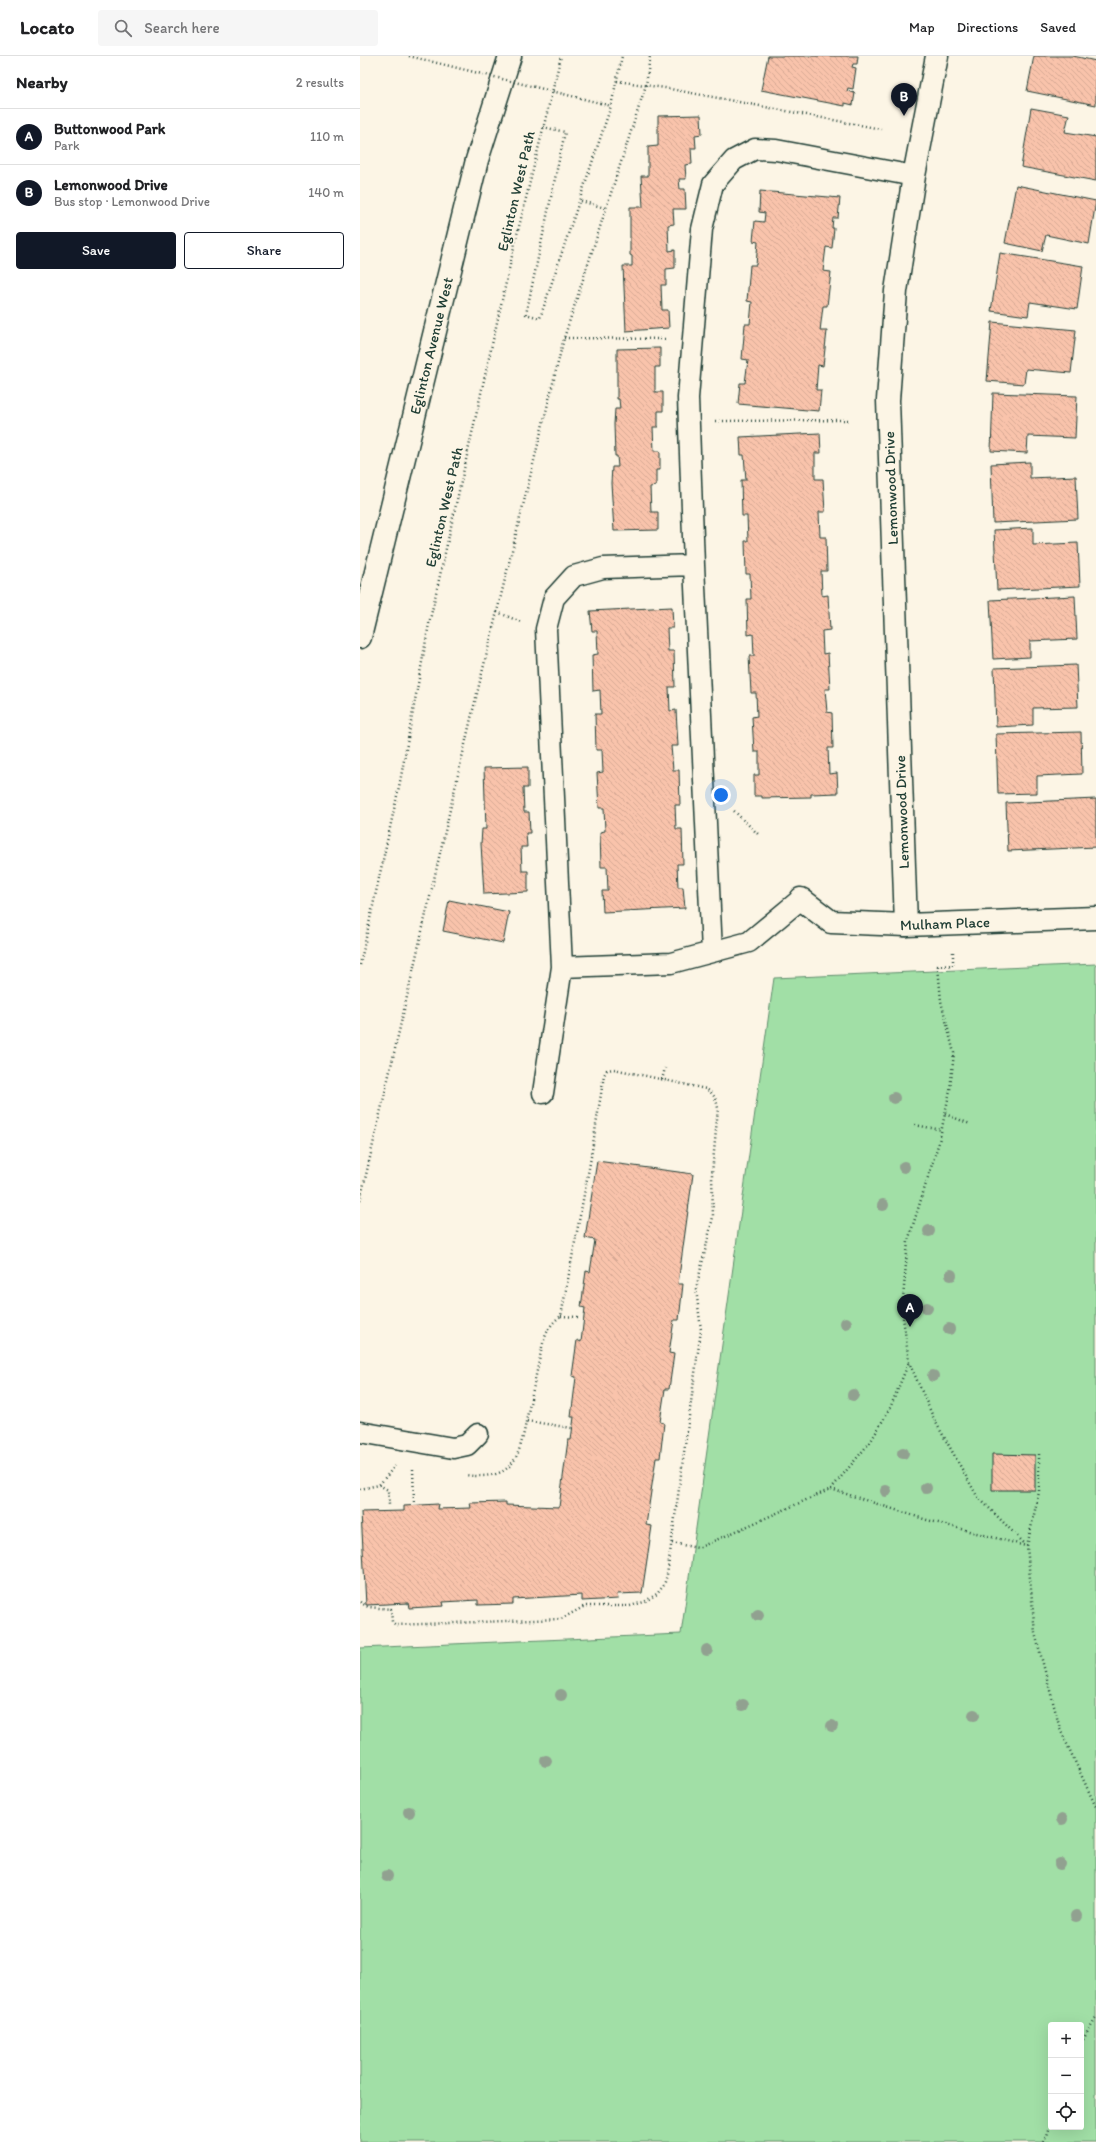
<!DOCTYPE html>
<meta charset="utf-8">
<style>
body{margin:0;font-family:Itim,sans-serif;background:#f6f6f6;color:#202124}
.controls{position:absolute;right:12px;bottom:12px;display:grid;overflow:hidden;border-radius:4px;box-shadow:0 4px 16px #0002}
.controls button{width:36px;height:36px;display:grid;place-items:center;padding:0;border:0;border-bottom:1px solid #e0e0e0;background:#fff;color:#202124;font:20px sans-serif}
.you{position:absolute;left:361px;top:739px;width:14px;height:14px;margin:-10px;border:3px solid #fff;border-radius:50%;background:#1a73e8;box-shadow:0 0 0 6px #1a73e833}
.badge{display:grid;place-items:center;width:26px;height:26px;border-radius:50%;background:#111827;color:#fff;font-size:13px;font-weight:700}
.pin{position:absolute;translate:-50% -33px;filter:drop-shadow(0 1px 2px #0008)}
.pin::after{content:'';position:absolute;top:21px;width:14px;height:12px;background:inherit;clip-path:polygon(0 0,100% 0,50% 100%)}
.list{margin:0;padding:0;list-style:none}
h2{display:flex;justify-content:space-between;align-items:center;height:52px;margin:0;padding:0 16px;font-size:17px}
h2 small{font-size:13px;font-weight:400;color:#757577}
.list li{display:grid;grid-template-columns:26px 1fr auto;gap:12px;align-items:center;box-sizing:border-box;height:56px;padding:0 16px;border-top:1px solid #e0e0e0}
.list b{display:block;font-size:15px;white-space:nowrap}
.list p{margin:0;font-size:13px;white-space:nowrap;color:#757577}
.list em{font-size:13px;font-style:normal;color:#757577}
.actions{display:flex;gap:8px;padding:12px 16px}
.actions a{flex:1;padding:9px 0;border:1px solid #111827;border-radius:4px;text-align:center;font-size:14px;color:#111827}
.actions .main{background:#111827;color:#fff}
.icon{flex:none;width:22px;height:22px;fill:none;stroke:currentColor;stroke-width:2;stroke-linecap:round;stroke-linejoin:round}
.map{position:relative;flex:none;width:736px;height:2086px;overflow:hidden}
header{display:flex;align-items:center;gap:24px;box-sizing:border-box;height:56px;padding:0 20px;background:#fff;border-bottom:1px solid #e0e0e0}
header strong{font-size:19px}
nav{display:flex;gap:22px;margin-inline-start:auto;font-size:14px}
.search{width:280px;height:36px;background:#f6f6f6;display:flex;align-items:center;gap:10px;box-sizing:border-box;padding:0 14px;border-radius:4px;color:#757577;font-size:15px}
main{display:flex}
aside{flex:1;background:#fff}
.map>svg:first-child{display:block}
</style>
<header>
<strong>Locato</strong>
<div class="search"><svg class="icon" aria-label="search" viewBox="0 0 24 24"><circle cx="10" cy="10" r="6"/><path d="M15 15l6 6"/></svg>Search here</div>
<nav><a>Map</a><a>Directions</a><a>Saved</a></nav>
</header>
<main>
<aside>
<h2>Nearby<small>2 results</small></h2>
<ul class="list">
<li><span class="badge">A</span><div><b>Buttonwood Park</b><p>Park</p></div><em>110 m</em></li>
<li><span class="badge">B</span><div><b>Lemonwood Drive</b><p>Bus stop · Lemonwood Drive</p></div><em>140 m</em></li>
</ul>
<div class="actions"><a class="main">Save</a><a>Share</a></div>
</aside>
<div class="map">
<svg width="736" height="2086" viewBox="0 0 736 2086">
<defs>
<pattern id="building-back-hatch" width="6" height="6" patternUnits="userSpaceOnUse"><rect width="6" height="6" fill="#f9c3ab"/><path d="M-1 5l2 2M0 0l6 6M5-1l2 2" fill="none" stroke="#d5a894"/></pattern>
</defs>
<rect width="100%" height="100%" fill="#fcf5e5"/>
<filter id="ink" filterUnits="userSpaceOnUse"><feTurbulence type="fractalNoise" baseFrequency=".025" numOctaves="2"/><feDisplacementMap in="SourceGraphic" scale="8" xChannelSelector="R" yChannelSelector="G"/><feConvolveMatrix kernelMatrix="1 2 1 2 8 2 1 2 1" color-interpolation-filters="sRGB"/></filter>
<g filter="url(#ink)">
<path fill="#a1dfa6" stroke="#608e6d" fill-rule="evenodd" d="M736,908V2086H0V1592L321,1578L414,922ZM691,1969H721V2071H691Z"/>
<path fill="url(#building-back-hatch)" stroke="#1f3d34" d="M408,0H498L497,8H493L492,11L496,12L493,33L488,32L487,35L495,37L493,49L485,47V50L401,34Z
M674,0H713L736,5V49L667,35Z
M671,52L709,59L705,76L736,81V125L661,111Z
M341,59L342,78L335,79L336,92H331L332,108L325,109L326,123H319L320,133H325L326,153H313L314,168L308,169L309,195L315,194V212L306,213V229H301L302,254H308L309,272L266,275L263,210H272V200L270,199V151H283L281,120H288V91L298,90V60Z
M656,129L736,145L729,188L686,179L682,195L645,187Z
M400,135L480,142L478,162H473L472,172H474L472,192L466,191L463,215L471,216L467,250H463L460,275H467L463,310L458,309L456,334H461L459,355L378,348L380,327H385L388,304L382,303L385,268H390L392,246L387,245L390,209H396L398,186L393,185L395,165L404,166L405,157L399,156Z
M640,197L723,210L717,253L670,246L668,260L631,255Z
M632,266L716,274L711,317L666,313L664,328L627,325Z
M300,292V311H295V336H303V355H298V371H293L294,395H300V414H296V430L290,431L291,456H298V474L254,475L251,427L252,411H258L257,400H255L254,368L255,353H260L259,343H257V293Z
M633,337L717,340L715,382L668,380L667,397L631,395Z
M460,377L461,397H455V423H463L465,456H459L460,481H466L467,515H461L462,540L468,539L470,574L462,575L463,598L468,597L470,633H465L467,656L472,657L473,692H468L469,718L477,717L478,737L451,738V741L402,742V740H394V719H399V696H394L392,661L397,660L396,637H391L389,600H394L393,578L388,579L387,543H391L390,518H386L385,485H388L387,460H382L381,424H386L384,399H381L380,381Z
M670,406V422L716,420L718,463L633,467L631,408Z
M673,472V489L718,487L720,530L637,534L634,474Z
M715,540L717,583L670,585V601L633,603L630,544Z
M312,551L313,572H307L308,595H314L315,631H309L310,655L316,654L318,690H311L313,714H319L320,749H315L316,773H322L323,808H317L318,831H323L325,852L243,856L242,835H248L247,811H241L240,776L245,775L244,752H239L237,717L243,716L242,694H236L235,658H241L240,634L233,635L232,599L238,598L237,575H232L230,555Z
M716,609L718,651L673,652V669L636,671L634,612Z
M721,676L722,718L677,720V737L638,738L636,678Z
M168,711V732H163L164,756H169L170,777H166L167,791H161L162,815H168V836L124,838L121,788L122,773H126L124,712Z
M736,743V791L648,795L646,747Z
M89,844L149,856L143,887L83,875Z
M237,1105L333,1118L318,1228H323L319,1264H314L309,1297L314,1298L309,1333H305L300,1366L304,1367L300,1402H296L286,1469L292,1470L282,1537L257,1538L258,1543L222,1545V1539L153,1543V1548L118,1549V1544L83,1546L84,1550L49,1552L48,1547L6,1549L1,1456L44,1455V1450L78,1448L77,1453L111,1452L110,1447L146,1446V1449L199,1451L208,1384H211L214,1361H211L216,1321L212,1320L217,1284L221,1286L225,1252L221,1251L226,1215L230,1216L235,1184L225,1182Z
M632,1398L675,1399V1434H632Z"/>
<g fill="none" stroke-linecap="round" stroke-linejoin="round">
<defs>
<path id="lane" d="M441,843L389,886L352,896L334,509L328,342L342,173L353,128L374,104L395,93L416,94L554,120
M202,911L311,907L352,896
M183,1037L202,911L186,573L194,542L214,520L243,512L334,509
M0,1376L93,1392L107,1389L118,1378"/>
<g id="street">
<path id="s1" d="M441,843L471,866L546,869L736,862"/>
<path d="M546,869L528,344L536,235L554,120L577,0"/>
</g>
<g id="primary">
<path id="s2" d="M0,581L117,104L150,0"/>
</g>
</defs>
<use href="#lane" stroke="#1f3d34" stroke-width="23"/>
<use href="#street" stroke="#1f3d34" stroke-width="25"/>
<use href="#primary" stroke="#1f3d34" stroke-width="25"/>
<path stroke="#1f3d34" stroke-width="2.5" stroke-dasharray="1 3" stroke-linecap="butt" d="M257,25L305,32L521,73
M240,47L251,50
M183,71L205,76L166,258L180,262L251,50L262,0
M221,145L245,152
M204,282L306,283
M355,365L489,364
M137,556L161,566
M374,755L399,779
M593,896V909L578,910L581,945L594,997L590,1034L579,1086L548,1185L542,1254L549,1306L574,1363L617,1440L667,1490
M0,909L40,726L69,568L154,191L201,0
M302,1024L305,1012
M585,1058L610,1068
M555,1069L582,1074
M0,1145L112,658L204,282L286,29L290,0
M201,1260L218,1261
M167,1365L212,1372
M679,1398V1436L667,1490L675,1577L700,1673L736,1751
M53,1413L54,1446
M19,1429L28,1434L29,1449
M0,1433L19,1429L35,1410
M471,1433L511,1385L530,1352L549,1306
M312,1487L338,1492L471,1433L567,1464L666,1490
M0,1546L8,1551L31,1553L32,1566L36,1569L201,1563L225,1550H270L284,1546L297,1538L304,1529L307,1519L341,1274L336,1233L353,1161L352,1118L358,1052C356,1042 354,1038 346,1033L254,1013L247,1014L244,1019L230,1107L201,1260C185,1271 183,1287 179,1305C175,1324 171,1343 167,1361C159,1403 154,1425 105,1419
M721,1987L736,1961
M684,2086L691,2064"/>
<use href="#lane" stroke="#fcf5e5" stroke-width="20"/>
<use href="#street" stroke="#fcf5e5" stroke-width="22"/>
<use href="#primary" stroke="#fcf5e5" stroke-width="22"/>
<path stroke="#1f3d34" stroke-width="2.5" stroke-dasharray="1 3" stroke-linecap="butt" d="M49,0L240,47"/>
</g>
<g fill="#91a190">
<circle cx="534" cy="1042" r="6"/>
<circle cx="544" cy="1111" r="6"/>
<circle cx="523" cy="1149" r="6"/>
<circle cx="569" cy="1175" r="6"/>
<circle cx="591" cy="1219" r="6"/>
<circle cx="567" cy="1252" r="6"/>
<circle cx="486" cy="1267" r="6"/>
<circle cx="589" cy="1273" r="6"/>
<circle cx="573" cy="1320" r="6"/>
<circle cx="493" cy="1339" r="6"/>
<circle cx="543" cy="1397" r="6"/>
<circle cx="566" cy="1432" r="6"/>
<circle cx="526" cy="1435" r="6"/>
<circle cx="398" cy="1559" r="6"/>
<circle cx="347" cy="1594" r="6"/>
<circle cx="201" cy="1639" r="6"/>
<circle cx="383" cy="1649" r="6"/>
<circle cx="614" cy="1659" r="6"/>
<circle cx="472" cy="1670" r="6"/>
<circle cx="186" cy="1705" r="6"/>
<circle cx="49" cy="1756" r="6"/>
<circle cx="702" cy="1763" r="6"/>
<circle cx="700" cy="1808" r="6"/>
<circle cx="27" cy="1820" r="6"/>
<circle cx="716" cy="1860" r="6"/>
</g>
</g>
<g text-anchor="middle" stroke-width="3.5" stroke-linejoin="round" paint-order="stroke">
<g font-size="15" fill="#1f3d34" stroke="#fcf5e5">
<text transform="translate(156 135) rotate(-77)" y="5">Eglinton West Path</text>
<text dy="5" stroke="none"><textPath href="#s2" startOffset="300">Eglinton Avenue West</textPath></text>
<text transform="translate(531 432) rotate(-92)" y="5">Lemonwood Drive</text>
<text transform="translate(84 451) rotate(-77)" y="5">Eglinton West Path</text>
<text transform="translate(542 756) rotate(-92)" y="5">Lemonwood Drive</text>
<text dy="5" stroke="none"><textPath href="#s1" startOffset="152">Mulham Place</textPath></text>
</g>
</g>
</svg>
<div class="controls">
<button>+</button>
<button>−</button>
<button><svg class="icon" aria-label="locate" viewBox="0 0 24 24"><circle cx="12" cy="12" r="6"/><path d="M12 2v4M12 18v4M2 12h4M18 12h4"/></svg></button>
</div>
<div class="you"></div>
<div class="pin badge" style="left:550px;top:1271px">A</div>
<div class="pin badge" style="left:544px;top:60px">B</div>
</div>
</main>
